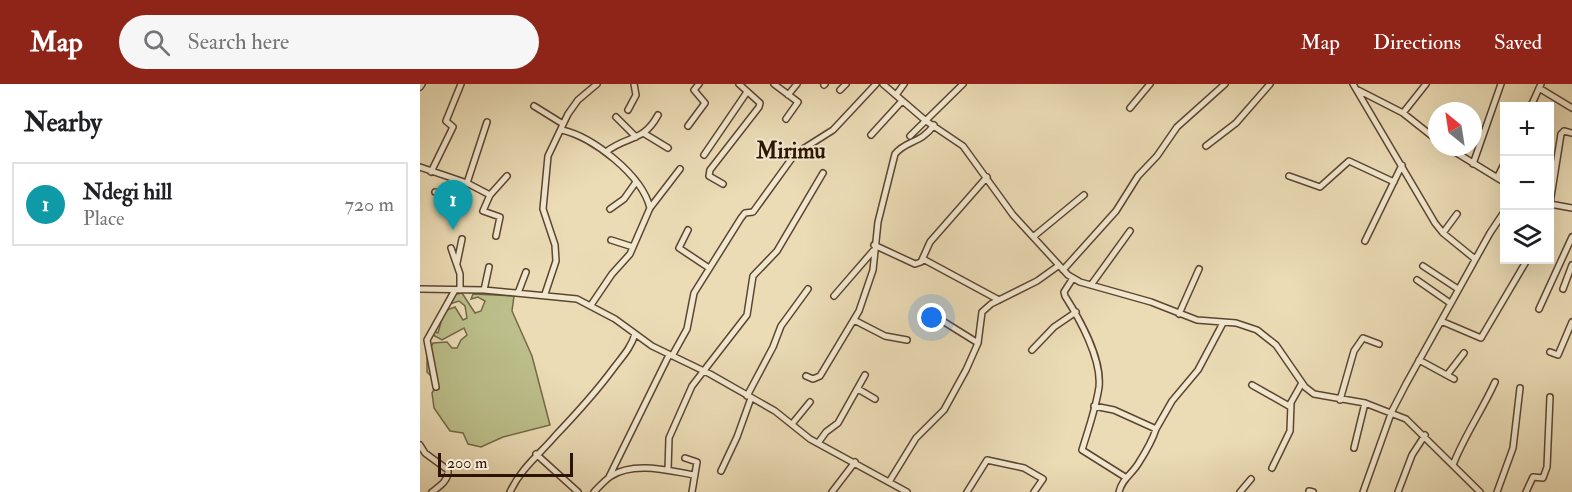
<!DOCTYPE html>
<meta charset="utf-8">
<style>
body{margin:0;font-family:"IM FELL Double Pica",serif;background:#f6f6f6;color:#202124}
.controls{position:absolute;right:18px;top:18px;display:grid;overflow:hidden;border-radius:0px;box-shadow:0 6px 24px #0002}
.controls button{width:54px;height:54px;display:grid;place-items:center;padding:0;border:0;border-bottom:2px solid #e0e0e0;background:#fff;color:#202124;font:30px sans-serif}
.compass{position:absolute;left:1008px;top:18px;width:54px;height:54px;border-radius:50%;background:#fff;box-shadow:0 6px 24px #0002;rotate:330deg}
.scale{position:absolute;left:18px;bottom:15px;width:135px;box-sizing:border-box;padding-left:6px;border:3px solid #2d1303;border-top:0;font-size:16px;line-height:21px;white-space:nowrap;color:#2d1303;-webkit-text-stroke:4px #f2e8d0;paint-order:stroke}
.you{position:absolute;left:512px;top:234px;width:21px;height:21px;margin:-15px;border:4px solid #fff;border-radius:50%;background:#1a73e8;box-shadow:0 0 0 9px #1a73e833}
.badge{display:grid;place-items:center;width:39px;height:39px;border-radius:50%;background:#8f2418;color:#fff;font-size:20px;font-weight:700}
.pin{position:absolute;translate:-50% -50px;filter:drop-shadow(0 2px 3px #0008)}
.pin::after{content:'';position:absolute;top:32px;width:21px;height:18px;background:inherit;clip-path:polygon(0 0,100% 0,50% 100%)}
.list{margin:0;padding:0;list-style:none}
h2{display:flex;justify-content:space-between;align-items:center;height:78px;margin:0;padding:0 24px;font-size:26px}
h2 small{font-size:20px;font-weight:400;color:#757577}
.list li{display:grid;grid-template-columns:39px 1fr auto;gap:18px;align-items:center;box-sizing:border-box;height:84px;margin:0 12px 12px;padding:0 12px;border:2px solid #e0e0e0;border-radius:0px}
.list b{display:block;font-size:22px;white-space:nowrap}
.list p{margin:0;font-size:20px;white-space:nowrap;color:#757577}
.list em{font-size:20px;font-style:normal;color:#757577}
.icon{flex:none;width:33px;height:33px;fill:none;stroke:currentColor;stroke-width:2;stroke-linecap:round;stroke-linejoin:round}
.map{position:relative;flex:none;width:1152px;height:408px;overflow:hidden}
header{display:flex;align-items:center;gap:36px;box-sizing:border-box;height:84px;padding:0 30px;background:#8f2418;color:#fff}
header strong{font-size:28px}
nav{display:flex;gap:33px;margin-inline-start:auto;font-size:21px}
.search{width:420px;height:54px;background:#f6f6f6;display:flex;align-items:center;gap:15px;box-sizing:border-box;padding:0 21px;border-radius:33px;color:#757577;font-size:22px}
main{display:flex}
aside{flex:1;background:#fff}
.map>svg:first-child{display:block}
</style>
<header>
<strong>Map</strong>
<div class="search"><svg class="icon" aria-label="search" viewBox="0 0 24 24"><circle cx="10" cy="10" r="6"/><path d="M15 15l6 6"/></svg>Search here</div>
<nav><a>Map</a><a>Directions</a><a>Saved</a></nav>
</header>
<main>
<aside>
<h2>Nearby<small></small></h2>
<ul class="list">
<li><span class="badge" style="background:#0f9aa8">1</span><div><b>Ndegi hill</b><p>Place</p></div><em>720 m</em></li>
</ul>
</aside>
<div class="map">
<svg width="1152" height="408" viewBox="0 0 1152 408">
<rect width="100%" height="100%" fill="#ebdcb6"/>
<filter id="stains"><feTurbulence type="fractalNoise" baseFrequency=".00333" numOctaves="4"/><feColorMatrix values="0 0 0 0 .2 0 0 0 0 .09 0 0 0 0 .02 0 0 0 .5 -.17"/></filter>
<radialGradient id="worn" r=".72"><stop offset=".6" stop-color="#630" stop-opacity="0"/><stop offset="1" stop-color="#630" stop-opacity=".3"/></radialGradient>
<path fill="#bcbf8b" stroke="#746947" stroke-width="1.5" d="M42,209L55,229L61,227L65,217L58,213L51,215L53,210L94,212L92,227L112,272L130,341L83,353L61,363L48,360L43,349L30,347L14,324L12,309L15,304L14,295L7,288V272L13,259L27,258L32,264H37L41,256L47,251L44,244L22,256L13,251L14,247L18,249L24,227L35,223L43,236L47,234L45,222L39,217L30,220L26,218L28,212Z"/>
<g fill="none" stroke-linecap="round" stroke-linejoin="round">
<defs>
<path id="street" d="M354,0L378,18L366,35
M463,0L506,37L543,62L593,131L648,191L660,198L731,218L777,236L816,239L837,246L856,261L885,303L894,310L945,319L986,335L1060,408
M933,0L1015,139L1023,149L1055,175
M404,1L405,0
M0,3L2,0
M1119,4L1152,24
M420,6L426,0
M938,6L983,29L1017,56
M368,11L377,0
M476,11L484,0
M114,22L143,40
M1111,22L1121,0
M710,24L730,0
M208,26L216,11L214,0
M983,29L1006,0
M196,33L216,53
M268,42L285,19L274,6L279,0
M142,46C173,53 222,91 230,124
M225,50L248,64
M451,51L482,17
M490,52L543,0
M786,62L816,39L850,0
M1027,63L1084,98
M186,68C207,51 223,59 238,31
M284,71L327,8
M1053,80L1081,0
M0,83L47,99L70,111L87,92
M11,88L33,43L26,37L41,0
M869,92L900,103L929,77L974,98
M1077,94L1084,80
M47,99L67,38
M303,100L289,92L290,86L339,23L340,19L319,0
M15,108L31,113
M70,111L63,127L80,133L76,152
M1130,119L1141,50L1144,47L1152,49
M1130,120L1152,124
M31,124V94
M190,125L204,115L216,98
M268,146L259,164L289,184
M1023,149L1037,130
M613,153L664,111
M191,156L213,163
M945,157L982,81
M454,161L495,180L501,178L510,158L567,93
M31,164L40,190V206
M503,175L579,216
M37,179L42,155
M1003,182L1038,205
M643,186L696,127L718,92L737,72L757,43L805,0
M653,194L644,208L645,212C659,234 682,275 679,303C676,324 668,346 662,366L705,393
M997,196L1030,219
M671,201L710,147
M0,205L64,206L157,215L195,235L232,262L290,290L355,327L390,355L487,408
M1143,205L1152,181
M64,206L69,183
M98,209L106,188
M125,210L136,177L135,161L123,125L128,72L148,30L158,16L177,0
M414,212L453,167
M171,221L192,190L210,170L230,124L260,85
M1119,225L1152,153
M759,230L779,185
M513,231L558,259
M434,236L465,252L487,256
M1021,237L1061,254L1107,176
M612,266L634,243L656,228
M1130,268L1138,271L1152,238
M252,272L267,245L274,209L321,134L325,129L333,128L375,70L413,46L456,0
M999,276L1034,295
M1027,291L1044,269
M386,292L393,295L400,292L439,227L453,186L458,138L475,70C486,56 501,60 514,41
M832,301L869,322L882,299
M16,303L7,256L35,206
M438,305L455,315
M327,312L353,263L361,242L388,205
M920,316L934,267L943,254L959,260
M674,322L694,326L736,345C732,358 725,369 718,380C711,391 702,395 699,408
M372,340L390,318
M736,345L752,317L778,286L803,239
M398,359L406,348L418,339L445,291
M0,361L5,369L28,386C29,396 20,402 12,408
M934,364L945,319
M116,370L158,408
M265,374L277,378L272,408
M1033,381C1044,352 1062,327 1075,298
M852,384L870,347L871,320
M248,386L249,354L272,302L327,231L333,192L357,167L403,89
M301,387L317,353L331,314
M189,393L249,271
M469,398L496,354L524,326L546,286L558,259L562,228L571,220L617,197L638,182
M889,407L893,408
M90,408C101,384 119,371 136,351C156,330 176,308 193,285C202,273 211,264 215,250
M174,408C179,403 185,396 191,392C215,377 249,387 275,391
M412,408L435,378
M547,408L567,376L604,384L623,395L614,408
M820,408L831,395
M943,408L972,327L986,300L1070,149L1084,128
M978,408L992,371L1005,351
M1077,408L1093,364L1100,304
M1106,408L1113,393L1123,394L1127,383L1130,313"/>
</defs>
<use href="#street" stroke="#5c4530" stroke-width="8"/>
<use href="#street" stroke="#f2e8d0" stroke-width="5"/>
</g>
<g text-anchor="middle" stroke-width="4.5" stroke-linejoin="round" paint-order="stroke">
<g font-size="22" font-weight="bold" fill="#2d1303" stroke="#f2e8d0">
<text x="371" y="74">Mirimu</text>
</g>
</g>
<rect width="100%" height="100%" filter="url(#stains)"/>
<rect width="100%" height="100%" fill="url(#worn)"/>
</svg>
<div class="controls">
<button>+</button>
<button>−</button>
<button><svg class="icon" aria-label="layers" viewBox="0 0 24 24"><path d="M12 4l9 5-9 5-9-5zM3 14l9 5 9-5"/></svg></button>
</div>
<svg class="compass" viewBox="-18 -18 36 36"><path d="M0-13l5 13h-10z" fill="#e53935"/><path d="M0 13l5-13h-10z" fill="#757577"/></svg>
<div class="scale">200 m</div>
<div class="you"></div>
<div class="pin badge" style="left:33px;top:146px;background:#0f9aa8">1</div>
</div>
</main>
